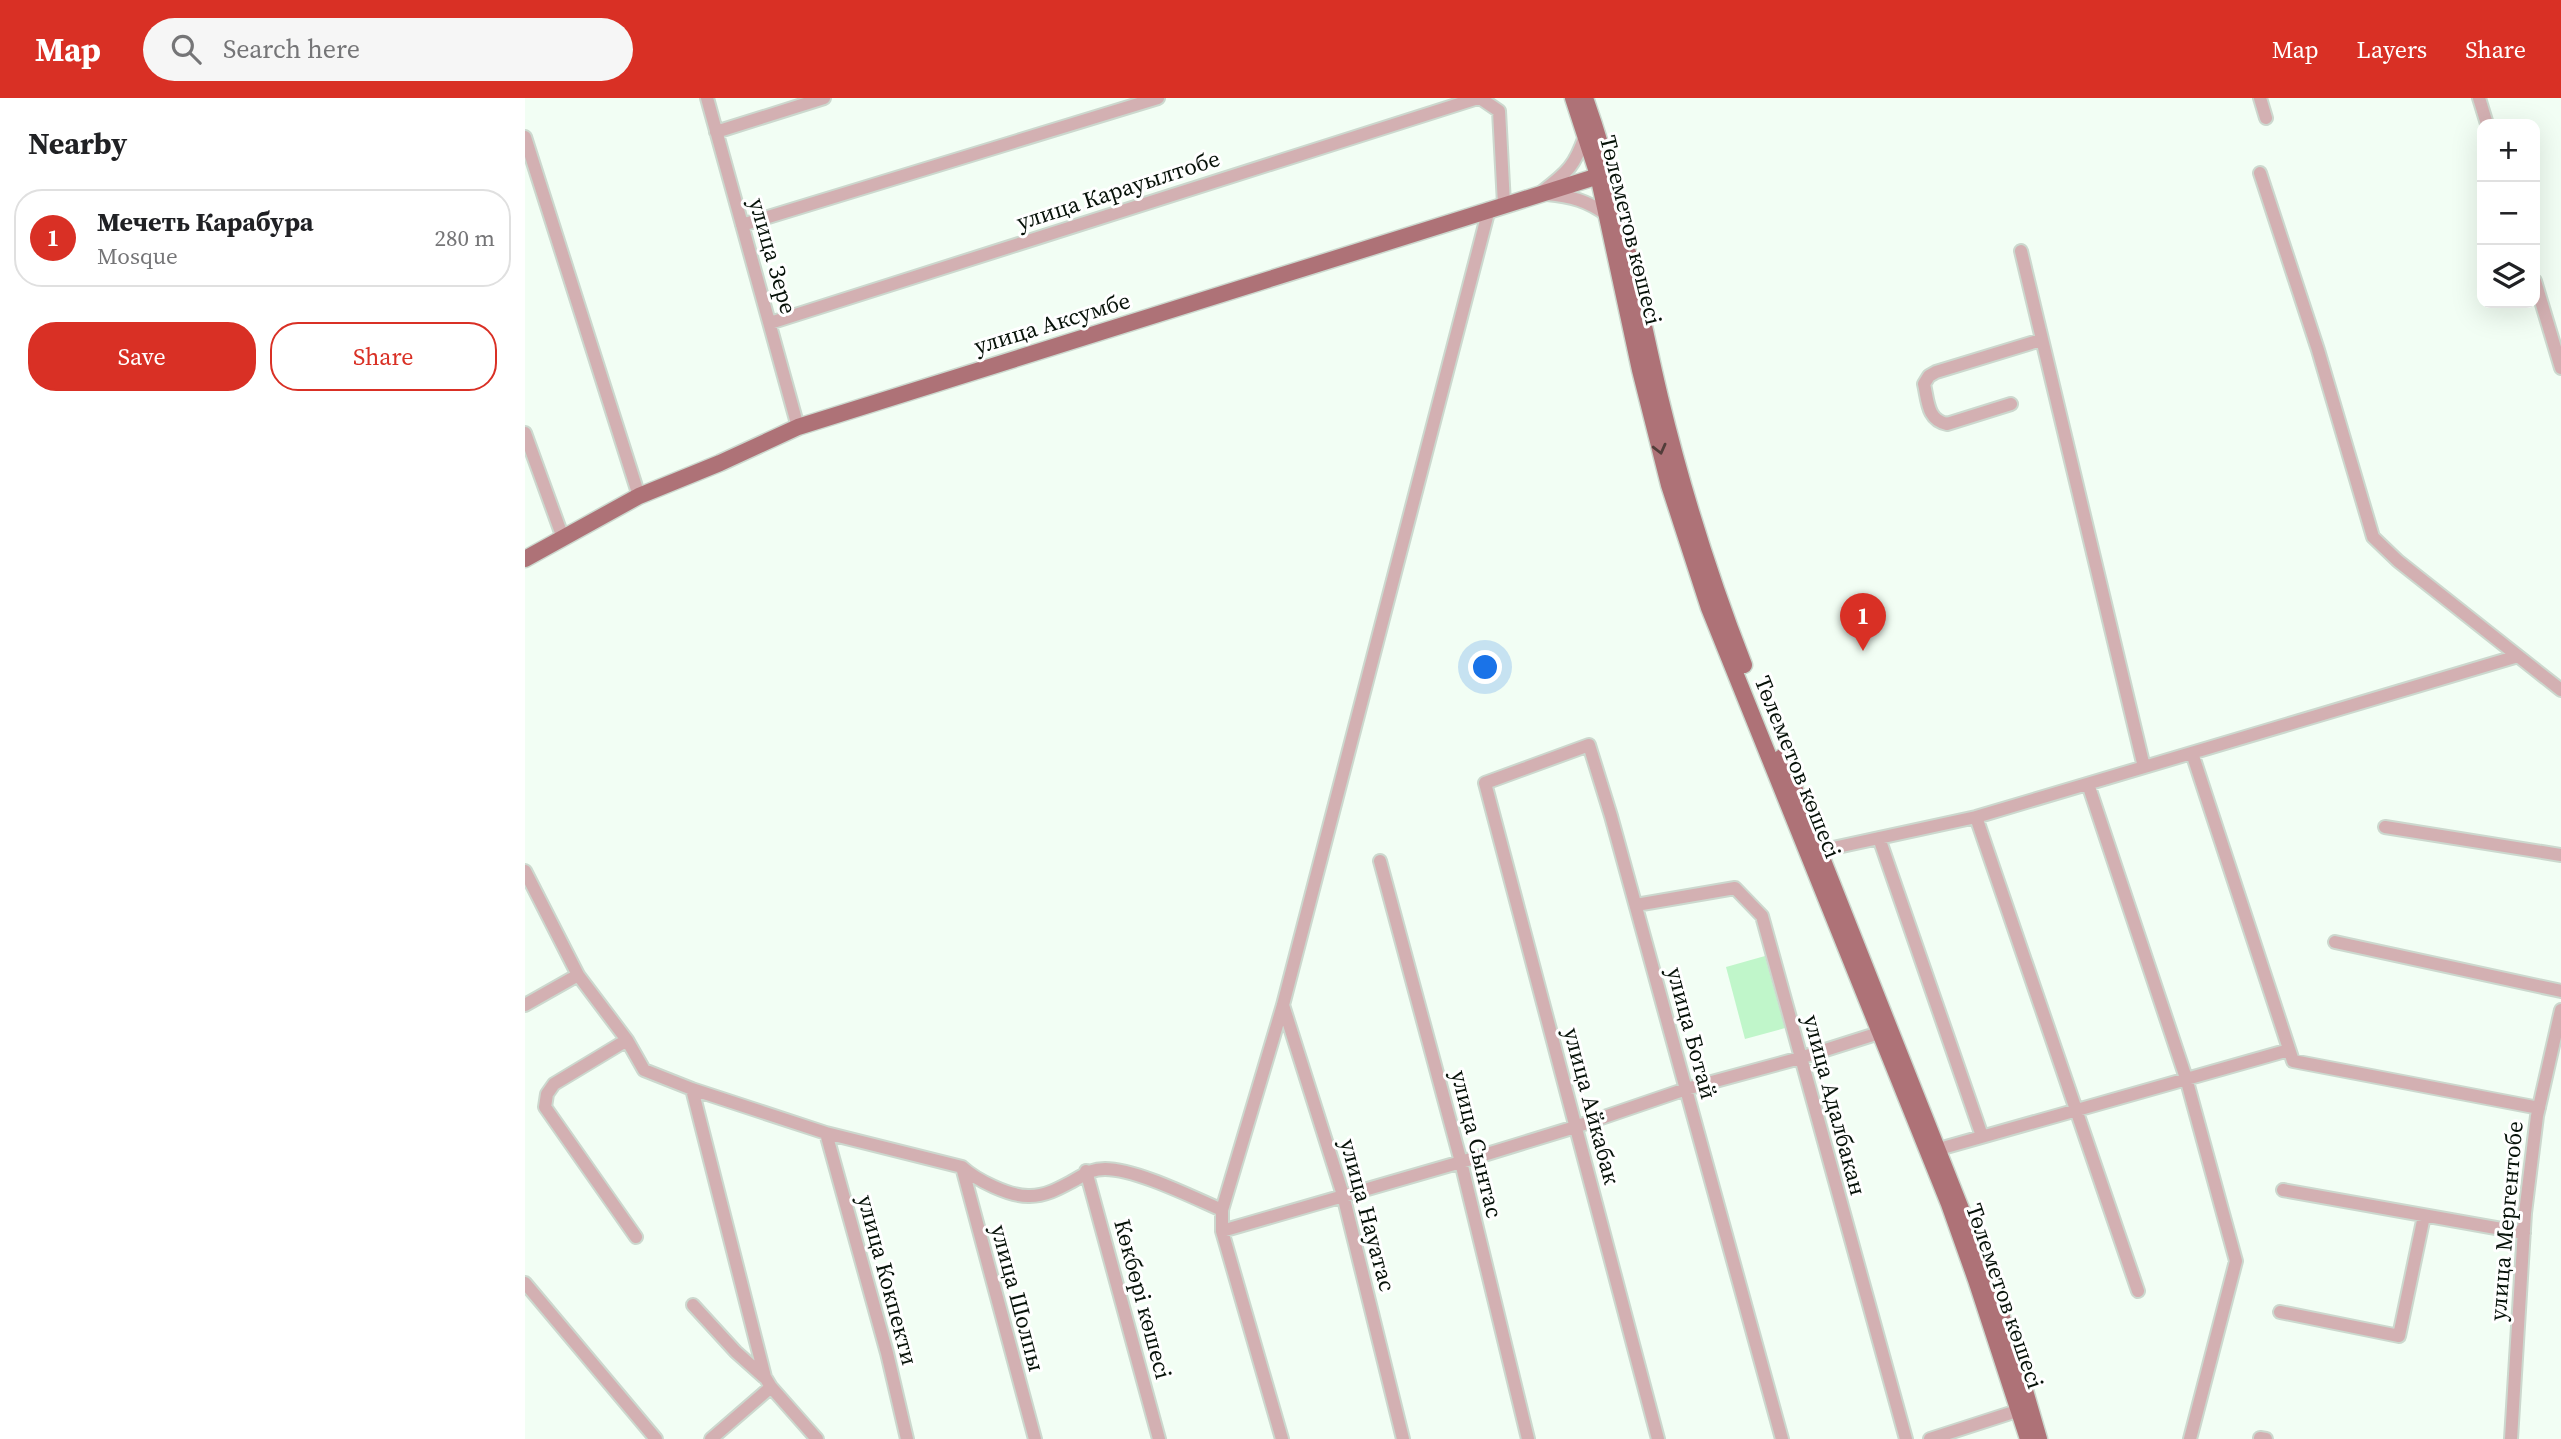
<!DOCTYPE html>
<meta charset="utf-8">
<style>
body{margin:0;font-family:"Source Serif 4",serif;background:#f6f6f6;color:#202124}
.controls{position:absolute;right:21px;top:21px;display:grid;overflow:hidden;border-radius:14px;box-shadow:0 7px 28px #0002}
.controls button{width:63px;height:63px;display:grid;place-items:center;padding:0;border:0;border-bottom:2px solid #e0e0e0;background:#fff;color:#202124;font:35px sans-serif}
.you{position:absolute;left:961px;top:570px;width:24px;height:24px;margin:-18px;border:5px solid #fff;border-radius:50%;background:#1a73e8;box-shadow:0 0 0 10px #1a73e833}
.badge{display:grid;place-items:center;width:46px;height:46px;border-radius:50%;background:#d93025;color:#fff;font-size:23px;font-weight:700}
.pin{position:absolute;translate:-50% -58px;filter:drop-shadow(0 2px 4px #0008)}
.pin::after{content:'';position:absolute;top:37px;width:24px;height:21px;background:inherit;clip-path:polygon(0 0,100% 0,50% 100%)}
.list{margin:0;padding:0;list-style:none}
h2{display:flex;justify-content:space-between;align-items:center;height:91px;margin:0;padding:0 28px;font-size:30px}
h2 small{font-size:23px;font-weight:400;color:#757577}
.list li{display:grid;grid-template-columns:46px 1fr auto;gap:21px;align-items:center;box-sizing:border-box;height:98px;margin:0 14px 14px;padding:0 14px;border:2px solid #e0e0e0;border-radius:28px}
.list b{display:block;font-size:26px;white-space:nowrap}
.list p{margin:0;font-size:23px;white-space:nowrap;color:#757577}
.list em{font-size:23px;font-style:normal;color:#757577}
.actions{display:flex;gap:14px;padding:21px 28px}
.actions a{flex:1;padding:16px 0;border:2px solid #d93025;border-radius:28px;text-align:center;font-size:24px;color:#d93025}
.actions .main{background:#d93025;color:#fff}
.icon{flex:none;width:38px;height:38px;fill:none;stroke:currentColor;stroke-width:2;stroke-linecap:round;stroke-linejoin:round}
.map{position:relative;flex:none;width:2036px;height:1341px;overflow:hidden}
header{display:flex;align-items:center;gap:42px;box-sizing:border-box;height:98px;padding:0 35px;background:#d93025;color:#fff}
header strong{font-size:33px}
nav{display:flex;gap:38px;margin-inline-start:auto;font-size:24px}
.search{width:490px;height:63px;background:#f6f6f6;display:flex;align-items:center;gap:18px;box-sizing:border-box;padding:0 24px;border-radius:38px;color:#757577;font-size:26px}
main{display:flex}
aside{flex:1;background:#fff}
.map>svg:first-child{display:block}
</style>
<header>
<strong>Map</strong>
<div class="search"><svg class="icon" aria-label="search" viewBox="0 0 24 24"><circle cx="10" cy="10" r="6"/><path d="M15 15l6 6"/></svg>Search here</div>
<nav><a>Map</a><a>Layers</a><a>Share</a></nav>
</header>
<main>
<aside>
<h2>Nearby<small></small></h2>
<ul class="list">
<li><span class="badge">1</span><div><b>Мечеть Карабура</b><p>Mosque</p></div><em>280 m</em></li>
</ul>
<div class="actions"><a class="main">Save</a><a>Share</a></div>
</aside>
<div class="map">
<svg width="2036" height="1341" viewBox="0 0 2036 1341">
<rect width="100%" height="100%" fill="#f2fef4"/>
<path fill="#c0f6ca" d="M1240,858L1260,930L1220,941L1201,869Z"/>
<g fill="none" stroke-linecap="round" stroke-linejoin="round">
<defs>
<path id="minor" d="M182,0L273,329
M955,0L974,13L979,106
M1735,0L1741,20
M1954,0L1962,26
M191,34L299,0
M0,39L114,398
M1735,75L1793,252L1848,439L1873,463L1993,558
M1018,93C1043,74 1050,67 1060,38
M1022,96C1046,98 1063,103 1082,117
M217,127L633,0
M1496,153L1619,669
M2010,183L2036,270
M245,225L953,0
M1486,306L1422,326C1402,322 1403,303 1399,286L1404,278L1411,274L1516,242
M0,335L38,440
M1667,655L1768,963L2014,1010
M1563,686L1661,980L1711,1163L1665,1341
M1451,719L1613,1193
M1860,729L2036,757
M1354,740L1457,1038
M1294,753L1451,719L1993,558L2036,592
M855,763L936,1064L1003,1341
M0,773L53,877L102,942L119,972L167,991L301,1035L437,1069C451,1082 485,1099 505,1098C520,1098 533,1091 546,1084C558,1078 564,1071 580,1071C611,1071 667,1099 697,1112
M1111,807L1210,790L1237,818L1381,1341
M1810,844L2036,893
M0,907L53,877
M758,907L818,1097L878,1341
M102,942L29,986L22,996L20,1009L111,1139
M167,991L240,1279L246,1289
M301,1035L362,1255L382,1341
M1414,1051L1764,952
M437,1069L510,1341
M561,1073L634,1341
M1758,1092L1999,1135
M697,1133L936,1064L1050,1029L1161,991L1275,960L1354,935
M0,1185L131,1341
M168,1207L211,1254L239,1279
M1755,1214L1874,1238L1899,1118
M1735,1340L1741,1341
M186,1341L246,1289L292,1341
M757,1341L697,1133V1112L758,907L964,111
M1133,1341L960,685L1064,647L1086,718L1257,1341
M1405,1341L1495,1312
M1986,1341L2000,1115L2012,1018L2036,912"/>
<path id="major" d="M1048,0L1073,77L1115,272L1144,387L1184,510L1424,1106L1451,1182L1503,1341
M1060,0C1095,97 1111,199 1135,299C1157,390 1185,480 1219,567
M0,461L114,398L195,365L273,329L1083,75
M1257,659L1463,1179L1488,1251L1514,1341"/>
</defs>
<use href="#minor" stroke="#ccd8ce" stroke-width="16"/>
<use href="#major" stroke="#ccd8ce" stroke-width="19"/>
<use href="#minor" stroke="#d3b0b2" stroke-width="12"/>
<use href="#major" stroke="#ae7277" stroke-width="16"/>
</g>
<defs><path id="oneway-chevron" d="M-2-3.5L2.5 0L-2 3.5" fill="none" stroke-width="1.6" stroke-linecap="round" stroke-linejoin="round" transform="scale(1.75)"/></defs>
<use stroke="#523d3a" href="#oneway-chevron" transform="translate(1135 351) rotate(76)"/>
<g text-anchor="middle" stroke-width="6" stroke-linejoin="round" paint-order="stroke">
<g font-size="23" fill="#071209" stroke="#fff">
<text transform="translate(593 92) rotate(-18)" y="8">улица Карауылтобе</text>
<text transform="translate(1106 132) rotate(76)" y="8">Төлеметов көшесі</text>
<text transform="translate(248 158) rotate(74)" y="8">улица Зере</text>
<text transform="translate(527 225) rotate(-17)" y="8">улица Аксумбе</text>
<text transform="translate(1273 669) rotate(68)" y="8">Төлеметов көшесі</text>
<text transform="translate(1167 935) rotate(75)" y="8">улица Ботай</text>
<text transform="translate(1310 1007) rotate(75)" y="8">улица Адалбакан</text>
<text transform="translate(1067 1008) rotate(75)" y="8">улица Айкабак</text>
<text transform="translate(952 1046) rotate(76)" y="8">улица Сынтас</text>
<text transform="translate(843 1117) rotate(75)" y="8">улица Науатас</text>
<text transform="translate(1981 1123) rotate(-85)" y="8">улица Мергентобе</text>
<text transform="translate(363 1182) rotate(75)" y="8">улица Кокпекти</text>
<text transform="translate(1480 1198) rotate(71)" y="8">Төлеметов көшесі</text>
<text transform="translate(493 1200) rotate(75)" y="8">улица Шолпы</text>
<text transform="translate(618 1201) rotate(75)" y="8">Көкбөрі көшесі</text>
</g>
</g>
</svg>
<div class="controls">
<button>+</button>
<button>−</button>
<button><svg class="icon" aria-label="layers" viewBox="0 0 24 24"><path d="M12 4l9 5-9 5-9-5zM3 14l9 5 9-5"/></svg></button>
</div>
<div class="you"></div>
<div class="pin badge" style="left:1338px;top:553px">1</div>
</div>
</main>
